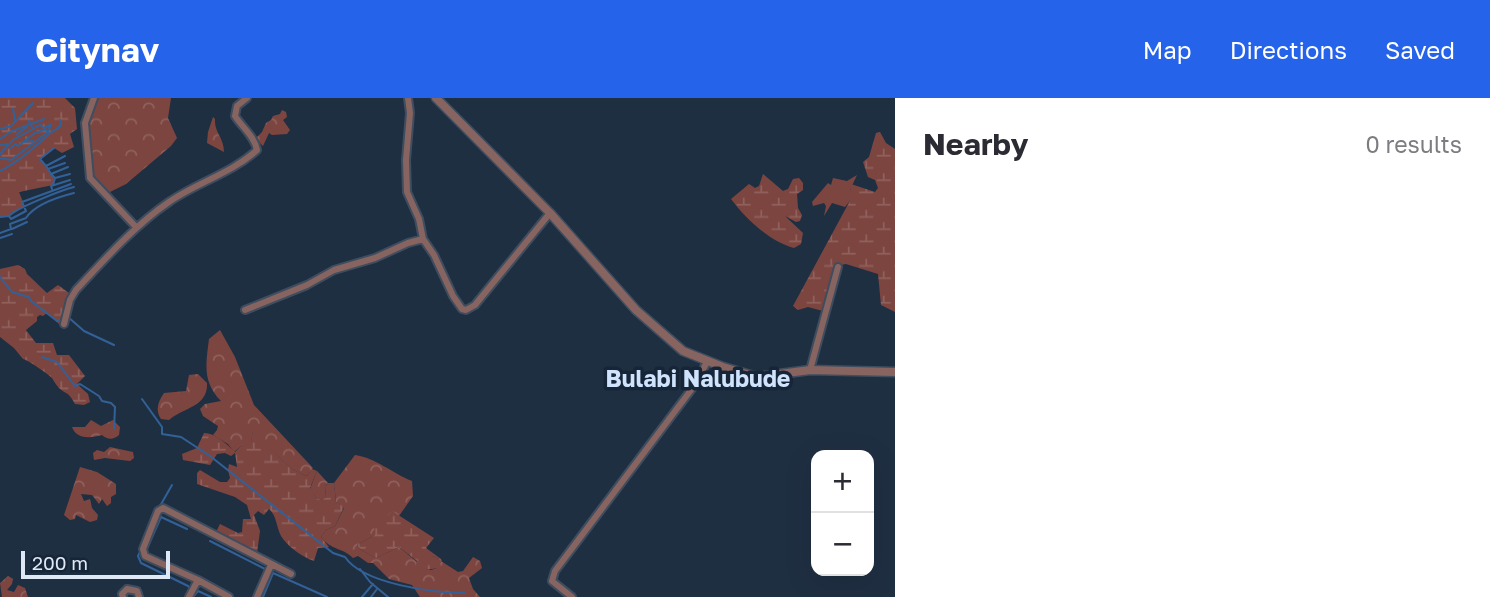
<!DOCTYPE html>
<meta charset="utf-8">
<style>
body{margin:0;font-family:"Golos Text",sans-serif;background:#f2f2f3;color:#2b2b33}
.controls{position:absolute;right:21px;bottom:21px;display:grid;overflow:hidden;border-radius:14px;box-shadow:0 7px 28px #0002}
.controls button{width:63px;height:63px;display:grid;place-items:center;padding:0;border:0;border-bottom:2px solid #e1e1e2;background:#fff;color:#2b2b33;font:35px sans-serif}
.scale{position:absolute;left:21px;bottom:18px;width:149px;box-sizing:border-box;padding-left:7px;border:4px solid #dfe9f5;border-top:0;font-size:19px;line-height:24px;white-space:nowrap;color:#dfe9f5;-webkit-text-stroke:5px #162538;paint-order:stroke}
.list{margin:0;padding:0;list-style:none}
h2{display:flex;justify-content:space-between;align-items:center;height:91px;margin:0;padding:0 28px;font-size:30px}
h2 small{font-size:23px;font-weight:400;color:#7c7c81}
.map{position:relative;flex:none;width:895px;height:499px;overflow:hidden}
header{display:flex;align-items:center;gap:42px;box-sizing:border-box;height:98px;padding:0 35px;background:#2563eb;color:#fff}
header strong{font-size:33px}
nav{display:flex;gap:38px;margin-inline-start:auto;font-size:24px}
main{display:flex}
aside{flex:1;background:#fff}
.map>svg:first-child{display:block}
</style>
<header>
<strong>Citynav</strong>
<nav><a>Map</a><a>Directions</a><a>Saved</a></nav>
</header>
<main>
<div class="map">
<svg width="895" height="499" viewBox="0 0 895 499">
<defs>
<pattern id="forest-crowns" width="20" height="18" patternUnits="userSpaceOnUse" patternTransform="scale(1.75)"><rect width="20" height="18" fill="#7d4540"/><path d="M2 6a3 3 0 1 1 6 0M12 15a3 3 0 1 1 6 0" fill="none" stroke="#8f605c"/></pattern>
<pattern id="wetland-marsh" width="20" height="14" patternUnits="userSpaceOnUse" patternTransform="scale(1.75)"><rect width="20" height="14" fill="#7d4540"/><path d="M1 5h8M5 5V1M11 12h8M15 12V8" fill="none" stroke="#8f605c"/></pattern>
</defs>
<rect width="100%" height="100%" fill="#1f2f42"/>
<path fill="#7d4540" d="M857,77L850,92L853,99L845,109L832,105L824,118L826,108L824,105L813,108L812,104L828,85L831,87L833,80L847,83Z"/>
<path fill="url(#forest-crowns)" d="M97,0H171L168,20L177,40L171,48L126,86L106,96L91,79L89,16L94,10Z
M282,12L286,14L287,19L283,22L290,32L287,36L272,37L269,35L263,48L258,43L257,39L262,34L266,25L271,22L273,18L280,16Z
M213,19L215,21C214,35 224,39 224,54L207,45L208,34Z
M220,232L235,259L254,307L313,370L307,378C283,371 273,347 253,333L251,345L240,349L234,354L228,346L213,337L217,332L218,328L203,318L200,311L205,306L221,303C202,284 206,265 209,241Z
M198,276L207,285C208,309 184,309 169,322L161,321C155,312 158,304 164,295L186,293L189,277Z
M91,322L101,328L113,322L120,329L119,337C113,342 108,342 102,337C91,340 77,342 72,329H85Z
M110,349L133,354L134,360L130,363L105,360L94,362L93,355L97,352L104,354Z
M355,357C376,360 392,375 412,383L413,398L399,418L392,414L375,437L357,447L361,452L376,460L399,449L417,464L420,472H431L437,470L430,461L433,458L458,474L463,473L473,459L480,463L482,470L469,480L473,491L480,499H420L412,487L389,481L373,465H368L358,458L353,460C342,449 332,453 321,439L326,432L335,428L344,410L336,404L334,385Z
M80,369L97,374L116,386V396L111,399V405L107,408L102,401L99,406L92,397L81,396L84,403L90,401L92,410L98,417L97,422L90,424L76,417L75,421L70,422L64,417Z
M317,373L328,385L325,388L326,399L322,402L316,400L310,391Z
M8,478L13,481L12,486L7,492L14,494L18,487L25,490L28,499H2L0,485Z"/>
<path fill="url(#wetland-marsh)" d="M0,0H65L75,10L77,31L70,36L74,49L62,55L54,50L40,61L55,80L53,87L19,94L25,109L11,115L9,118L0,119Z
M880,34L886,45L895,51V214L881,207L878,176L846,166L835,168L823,213L808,209L798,212L793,208L852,99L850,93L851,86L875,94L878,90L875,82L868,79L863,64L869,59L876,35Z
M763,76L783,93L788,91L793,81L799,80L803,85V92L797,96L798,110L802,117L800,123L796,124L785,118L803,135L801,146L794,150C769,143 746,121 731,101L749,86L755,90L759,88Z
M18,167L25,171L27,176L47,195L58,187L69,195L65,214L59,226L47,215L43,218L40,217L37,219V223L26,232L36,245H53L57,257H69L85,278L77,286L88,296L90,304L84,307L75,306C68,293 67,297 59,290C56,287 54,283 52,280C48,276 28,262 23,261L14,250L0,239V171Z
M253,331C272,346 283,371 307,378L312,371L317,373L310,390L316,400L322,402L326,399L325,388L328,385H334L336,404L344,409L335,428L326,432L321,439L329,449L318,450L314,463C302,459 287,448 281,438C276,428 277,418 269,411L264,417L258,413L254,417L260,433L257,455L259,462L213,440L220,426L238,435L242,434L243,421H251L247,407L235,399L197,386V375L200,372L220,384H227L230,380L228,372L229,366L237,369L235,355L231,358L225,355L217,356L210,367L183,362L182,356L197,350L204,335C215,335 227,346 235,354L240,349L251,344Z
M392,413L434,440L426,450L441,461L442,464L433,458L431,461L438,470L414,474L417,463L399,449L376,460L361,452L357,447L375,437L374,427L379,420L387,419Z"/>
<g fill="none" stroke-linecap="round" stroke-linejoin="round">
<path stroke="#326198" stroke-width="2" d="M13,11L15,22
M29,23L32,29
M0,31L11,28L33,5
M18,39L17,36L27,29
M0,41L10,34L44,21
M22,44L33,43
M0,47L8,46
M10,51L15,46L18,48L35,35L44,32V30L47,33
M0,56L13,42L40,27L44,30L50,27
M0,60L11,62L48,34L51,26
M46,68L40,61L54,50
M48,71L46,68L65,58
M0,73C17,65 34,50 48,37C53,32 56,33 61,27L60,22
M51,76L48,71L65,65
M55,80L51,76L68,69
M53,87L55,80L70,76
M52,91L51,88L70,82
M9,118L11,121L26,113L22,104L71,86
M0,119L9,118C16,110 62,92 74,89
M12,131L27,124
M0,135L11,131L10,126L26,120C35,106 58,99 74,95
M0,140L12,136
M0,179L12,194L29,199L31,203L57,223L64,221
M68,219L84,233L114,247
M42,259L57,264L75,288L80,286L99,298L102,303L111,305L115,309L114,331
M142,301L162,329V336L181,339L210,358L333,455L345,459C363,486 434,495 465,495
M160,408L172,387
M210,443L267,472
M141,452L138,458L141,465L188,488L191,492
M146,453L161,419L187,431
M360,471L370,484L388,499
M193,499L198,493L211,499
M263,499L273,475L327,499
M362,499L373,486
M371,499L377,491"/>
<defs>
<path id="minor" d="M94,0L85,25L90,80L136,129
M408,0L410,15L406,62L407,94L419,121L423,141L434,157L453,198L462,211L466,212L475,207L550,115
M245,212L307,187L334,172L375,160L408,145L423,141
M64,226L70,202L76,192C104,162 135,127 169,104C196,85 232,75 257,52C255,39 242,29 235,18L237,8L247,0
M810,272L838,169
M198,482L145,458L143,451L158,413L163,410L291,476
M123,499L122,496L127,491L137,493L139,499
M189,499L198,482L229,499
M257,499L271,467
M572,499L552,483L555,473L694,288L707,264"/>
<path id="tertiary" d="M436,0L550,115L636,212L683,253L723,269L757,279L810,272L895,274"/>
</defs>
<use href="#minor" stroke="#3e4d5f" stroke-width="10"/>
<use href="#tertiary" stroke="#3e4d5f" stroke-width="11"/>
<use href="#minor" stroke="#87645f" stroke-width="6"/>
<use href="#tertiary" stroke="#87645f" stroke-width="8"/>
</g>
<g text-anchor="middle" stroke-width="7" stroke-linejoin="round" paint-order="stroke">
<g font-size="23" font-weight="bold" fill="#cfe3fc" stroke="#162538">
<text x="698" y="289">Bulabi Nalubude</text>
</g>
</g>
</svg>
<div class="controls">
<button>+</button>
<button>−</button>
</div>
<div class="scale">200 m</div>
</div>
<aside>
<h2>Nearby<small>0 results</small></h2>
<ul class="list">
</ul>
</aside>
</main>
